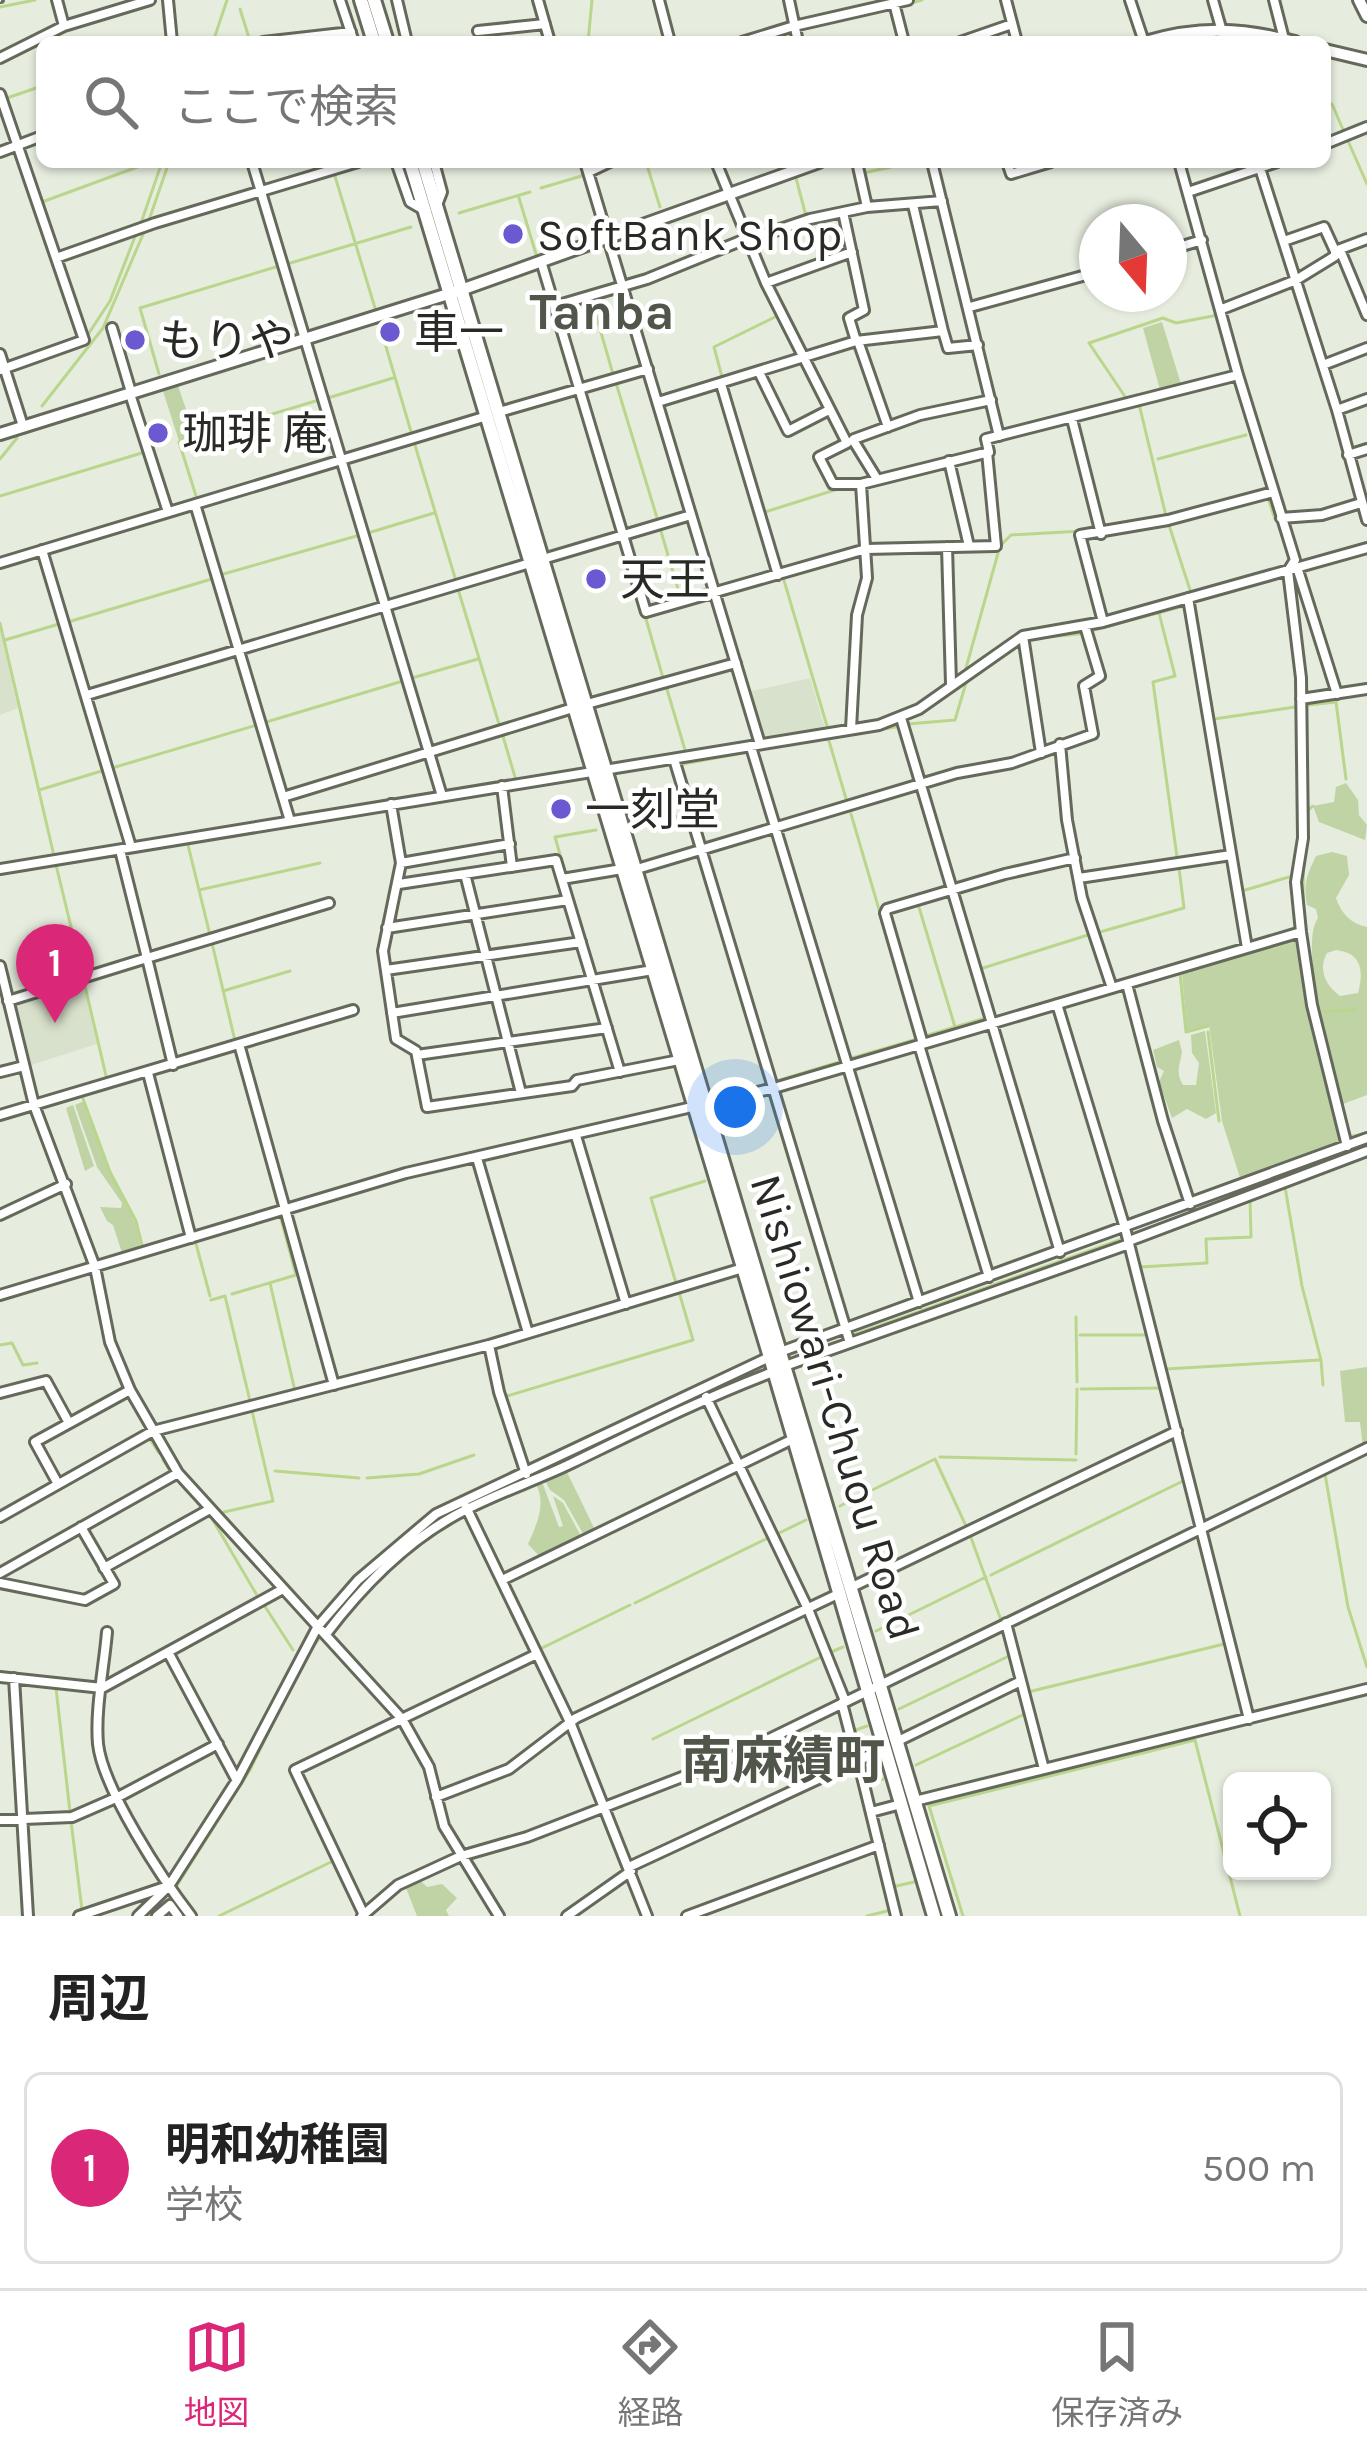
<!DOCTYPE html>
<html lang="ja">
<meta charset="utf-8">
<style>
body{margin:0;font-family:Karla,"Noto Sans JP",sans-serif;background:#f2f2f2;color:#222}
.controls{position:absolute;right:36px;bottom:36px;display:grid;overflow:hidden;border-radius:18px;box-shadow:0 3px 9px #0004}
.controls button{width:108px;height:108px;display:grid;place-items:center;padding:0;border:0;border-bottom:3px solid #e0e0e0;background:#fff;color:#222;font:60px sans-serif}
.compass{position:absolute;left:1079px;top:204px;width:108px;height:108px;border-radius:50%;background:#fff;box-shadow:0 3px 9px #0004;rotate:161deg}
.you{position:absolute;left:735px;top:1107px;width:42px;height:42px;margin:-30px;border:9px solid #fff;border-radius:50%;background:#1a73e8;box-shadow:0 0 0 18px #1a73e833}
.badge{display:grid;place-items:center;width:78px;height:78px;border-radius:50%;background:#db2777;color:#fff;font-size:39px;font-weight:700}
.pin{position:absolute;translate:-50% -99px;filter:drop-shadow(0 3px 6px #0008)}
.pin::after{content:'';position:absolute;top:63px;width:42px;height:36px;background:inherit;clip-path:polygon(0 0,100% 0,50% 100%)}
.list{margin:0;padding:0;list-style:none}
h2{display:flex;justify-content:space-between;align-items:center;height:156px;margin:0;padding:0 48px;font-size:51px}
h2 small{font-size:39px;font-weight:400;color:#767676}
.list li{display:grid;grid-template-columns:78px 1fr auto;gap:36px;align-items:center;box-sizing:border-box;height:192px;margin:0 24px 24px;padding:0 24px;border:3px solid #e0e0e0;border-radius:18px}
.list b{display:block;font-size:45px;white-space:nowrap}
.list p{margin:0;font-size:39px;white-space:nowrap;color:#767676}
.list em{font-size:39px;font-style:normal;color:#767676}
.icon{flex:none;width:66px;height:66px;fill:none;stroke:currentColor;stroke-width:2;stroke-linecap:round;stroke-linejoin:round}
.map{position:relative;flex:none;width:1367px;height:1916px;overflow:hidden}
.search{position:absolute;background:#fff;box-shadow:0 3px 9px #0004;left:36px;right:36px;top:36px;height:132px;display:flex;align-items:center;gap:30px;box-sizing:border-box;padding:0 42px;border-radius:18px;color:#767676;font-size:45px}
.sheet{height:372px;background:#fff}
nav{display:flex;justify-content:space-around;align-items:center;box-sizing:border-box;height:168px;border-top:3px solid #e0e0e0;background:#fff;font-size:33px;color:#767676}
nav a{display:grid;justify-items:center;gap:6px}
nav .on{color:#db2777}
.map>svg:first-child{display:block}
</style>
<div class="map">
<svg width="1367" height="1916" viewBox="0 0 1367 1916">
<rect width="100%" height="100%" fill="#e6edde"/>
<path fill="#d8e1cb" d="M0,628L18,708L0,715Z
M810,678L825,729L761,740L747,692Z
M82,980L97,1044L28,1066L12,1002Z"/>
<path fill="#c0d3a4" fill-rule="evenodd" d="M1162,322L1181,384L1160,390L1143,328Z
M177,383L195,435L179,441L162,388Z
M1346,783L1358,800L1359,815L1367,825L1365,840L1319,822L1313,806L1334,802L1336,787Z
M1332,852L1347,856L1349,875L1336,898C1341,913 1351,924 1367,927V1095L1343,1104C1332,1068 1298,946 1318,918L1316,909L1307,905C1303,883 1307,875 1316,856ZM1336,950C1362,953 1364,971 1358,993L1340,996C1325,985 1318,969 1327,953Z
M1298,941L1307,1007L1342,1143L1241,1181L1222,1121L1209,1025L1187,1031L1182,974Z
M1205,1031L1216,1113L1206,1119L1187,1109L1172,1118L1159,1082L1164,1071L1157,1067L1153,1050L1179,1040L1182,1052C1180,1065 1175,1072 1183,1085H1196L1199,1063L1192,1053L1191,1035Z
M84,1101L110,1173L135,1222L142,1250L123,1256L113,1225L107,1221L100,1207L121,1208L122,1203L97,1167L75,1105Z
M73,1105L94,1166L85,1171L66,1108Z
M1367,1367V1445L1363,1447L1360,1422H1345L1340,1371Z
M566,1470L596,1532L585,1537L564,1500L550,1490L545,1480Z
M542,1482L559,1527L563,1526L553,1496L563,1503L582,1538L541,1558L528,1544C536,1526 546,1506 537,1486Z
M420,1880L427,1887L442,1884L457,1898L446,1910L449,1916H417L406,1888Z"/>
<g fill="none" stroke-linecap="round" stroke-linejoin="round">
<path stroke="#bad68d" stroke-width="3" d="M907,4L922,0
M0,7L35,0
M240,9L250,41
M213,42L227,0
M588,42L592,0
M7,98L42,86
M1325,107L1332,104L1344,132
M1348,141L1367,184
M646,162L660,207
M334,173L375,308
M863,173L891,167
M796,178L806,216
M541,188L585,175
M519,198L536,254
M42,202L151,162
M459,213L530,192
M141,223L162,162
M148,223L169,162
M1348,252L1367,245
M287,264L411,227
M591,298L613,374
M379,323L412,435
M87,336L110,301L136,234
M159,374L140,308L279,266
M722,377L714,347L777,316L760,283
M616,383L658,521
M1137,395L1126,398L1089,343L1163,318L1176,323L1218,315
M328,398L393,378
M1139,404L1166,516
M42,406L103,328L144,232
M414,442L456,581
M0,459L17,438
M1158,459L1246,435
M0,496L145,452
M197,499L179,442L319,400
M765,512L838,489
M1168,522L1191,593
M1174,523L1268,498L1275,519
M660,528L681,599
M368,533L434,513
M1088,539L1164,525
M1000,546L1011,535L1082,531
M805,571L837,561
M796,573L783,577L827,726
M220,575L360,535
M458,589L499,724
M1195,605L1242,891L1289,877
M644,612L663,678
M1159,613L1175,676L1153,682L1177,857
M647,617L683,606
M0,623L54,856
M1094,630L1184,606
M1037,638L1079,634
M5,640L59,624
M966,668L1000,546
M412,678L478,659
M971,679L1020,645
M666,686L685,750
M88,690L68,622L215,578
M91,700L134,841
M1308,705L1336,702L1346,779
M1214,719L1295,707
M263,723L403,681
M908,724L955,720L966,683
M502,733L515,777
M829,741L847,802
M758,750L896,727
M683,764L749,752
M672,766L696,845
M112,768L257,725
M39,790L105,770
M851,814L917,1039L852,1058
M636,822L687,815
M1307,832L1308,810L1313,806
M1306,842C1293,941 1325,1041 1349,1137L1367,1133
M188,845L210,935
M700,858L767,1084
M56,865L82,972
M565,872L555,837L596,830
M569,886L595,971
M199,890L320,863
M890,913L918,904L955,1027
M1100,932L1184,908L1179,868
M212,943L235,1041
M980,969L1088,935
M84,982L107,1080
M600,988L607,1011
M223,991L290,971
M1326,1012L1356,1009
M609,1018L613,1032
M1208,1026L1186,1032L1180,973L1296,940
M1208,1032L1219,1121
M925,1036L982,1019
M152,1074L174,1159
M780,1080L839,1062
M248,1091L278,1206
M770,1097L839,1325
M1285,1187L1302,1286L1321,1360L1323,1385
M290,1212L327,1201
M1133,1235L1367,1145
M195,1240L210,1296
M176,1246L188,1243
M143,1249L136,1221L110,1172L82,1096L144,1076
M145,1256L169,1249
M1140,1267L1207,1263L1206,1239L1251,1237L1250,1199
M270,1283L295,1391
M676,1283L651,1198L705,1181
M232,1294L296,1275L280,1215
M211,1300L225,1296L250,1401
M1076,1317L1077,1382
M856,1334L1125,1238
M1080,1335H1150
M0,1345L12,1343L23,1365L37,1363
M795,1356L839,1341
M1166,1369L1319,1360
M716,1388L760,1371
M1081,1389L1163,1388
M507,1396L693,1340L679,1292
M160,1434L252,1411L273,1501L224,1512
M149,1438L159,1453
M1076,1454L1077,1389
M940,1457L1076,1460
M163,1460L170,1471
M553,1467L699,1397
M275,1471L359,1478
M1325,1474L1348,1607L1367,1667
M367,1478L419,1474L474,1455
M840,1506L935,1459L966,1526
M211,1517L258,1597
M775,1535L806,1520
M410,1541L462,1507
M991,1575L1183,1481
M635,1603L768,1538
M264,1605L293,1650
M1011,1626L1036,1723
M327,1627L343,1604L384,1562
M876,1631L986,1577
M540,1649L630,1605
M829,1653L843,1647
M306,1656L321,1636
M927,1656L1001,1620L970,1535
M56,1688L70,1812
M1028,1692L1224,1644
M899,1709L1011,1655
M853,1731L867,1726
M653,1739L823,1656
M916,1765L1027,1713
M868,1786L883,1779
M71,1821L82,1910
M176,1887L250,1770L299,1670
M892,1887L914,1882
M176,1902L185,1916
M149,1916L168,1899
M219,1916L333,1861
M867,1916L891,1910
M963,1916L929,1806L1195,1740L1240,1916"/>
<defs>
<path id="minor" d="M57,0L64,26
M168,0L172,42
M340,0L354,42
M397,0L407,42
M538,0L550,42
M659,0L670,42
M789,0L798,42
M1006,0L1017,42
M1130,0L1144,42
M1213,0L1225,42
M1274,0L1284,39
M894,3L904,42
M478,31L545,24
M263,42L351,32
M742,42L794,26L908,0
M960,42L1012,24
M0,58L64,26L150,0
M0,94L84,340L0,370
M1325,144L1367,127
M0,152L42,136
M252,162L442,796
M396,162L410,202L424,210
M434,162L442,192L437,205
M585,162L760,744
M716,162L766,283L847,443L819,457L833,484H861L989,452L986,439L1238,375
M857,162L867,207
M932,162L999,436
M1007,162L1011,174L1051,162
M1179,162L1238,375L1295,560L1288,571L1301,678L1303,838L1296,882L1301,932L1312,1005L1347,1146
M1258,162L1337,410L1367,520
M589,172L610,162
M1188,192L1277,162
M913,205L943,331
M843,212L864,310L849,318L856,341
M748,240L810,219L867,207L942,201
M1284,241L1324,227L1335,251L1367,239
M1169,250L1202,240
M1340,250L1367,315
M56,258L155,223L358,162
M541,261L646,612L866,549L996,546L987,452
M766,283L852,252
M555,306L647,279L748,238
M970,307L1097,272
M1222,309L1296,280L1335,256V251
M112,328L131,392
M858,341L888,427
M0,354L23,426
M1323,365L1367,348
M759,372L788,431L829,410
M721,384L778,575
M130,394L168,512
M658,402L856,341L943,331L948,348L978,345
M1337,410L1367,399
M499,412L648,369
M1072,419L1101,534
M854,439L920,415L991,400
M853,440L877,479
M1348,455L1367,449
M949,461L969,546
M195,504L290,821
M1281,518L1322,515L1361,503
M947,547L951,684
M42,550L131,847
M543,559L691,515
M0,563L487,416
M1297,567L1337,694
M1188,598L1247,948
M1103,622L1080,535L1168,520L1273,492
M1023,636L1041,753
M87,695L530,563
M1301,699L1367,689
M587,704L736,663
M901,718L1060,1252
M851,729L857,615L867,578L861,484
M1060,744L1067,820L1082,898L1112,988
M751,747L919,1302
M674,759L850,1343
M502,786L512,867
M283,797L573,708
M391,804L401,863L383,951L396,1039L416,1051L427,1107L572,1086L577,1080L679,1060
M401,863L510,844
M0,869L879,725L919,709L1023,636L1103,622L1367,548
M637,869L957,773L1012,763L1093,734L1084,686L1100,676L1085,626
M465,874L521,1093
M1079,878L1231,855
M562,879L622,869
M399,884L556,860L620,1072
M387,928L568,900
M0,966L34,1105L95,1267L110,1342L130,1390L178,1473L402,1719L429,1767L444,1826L499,1916
M386,970L581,942
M1127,984L1163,1121L1190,1204
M8,1001L147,958L120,850
M1057,1004L1125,1228L1249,1719
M392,1013L653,970
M239,1044L334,1385
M923,1044L885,913L887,909L1005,874L1075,858
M919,1045L989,1277
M417,1055L607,1028
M173,1065L147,958L329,903
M0,1072L24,1066
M148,1073L191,1238
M0,1115L353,1010
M576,1136L626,1304
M477,1158L528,1333
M0,1215L66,1184
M1129,1241L1367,1151
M0,1295L406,1173L774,1088L1301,932
M489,1345L499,1392L526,1474
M785,1366L1129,1244
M0,1393L46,1381L69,1423
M706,1397L808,1609L845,1701
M58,1484L35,1442L130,1390
M466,1507L570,1722L647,1916
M0,1517L153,1431L489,1345L743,1268
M104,1568L210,1509
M0,1573L178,1473
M502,1580L793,1439
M0,1583L85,1600L114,1584L81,1527
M852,1587L1177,1431
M1006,1623L1044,1769
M107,1632C104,1668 95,1709 98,1744C103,1789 163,1880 191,1916
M326,1634C361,1588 402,1545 454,1516C491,1495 533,1482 572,1463C638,1431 704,1398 773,1372
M168,1652L236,1779
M0,1677L102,1688L283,1589
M14,1678L28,1916
M842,1703L857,1761
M898,1741L1021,1681
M858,1760L896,1916
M436,1797L509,1769L576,1718L838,1594
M915,1801L1367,1689
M871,1812L901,1804
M0,1820L72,1817L118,1797L218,1744
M629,1867L885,1748
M364,1915L295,1770L537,1654
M79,1916L162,1888
M138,1916L169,1886L237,1780L318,1626L358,1580L436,1514L780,1352L1367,1138
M157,1916L170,1905L178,1916
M362,1916L398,1885L461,1856L527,1837L726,1760L1367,1448
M567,1916L631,1871
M687,1916L879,1845"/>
<path id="secondary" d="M1359,0L1367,16
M1145,42C1199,26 1241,28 1295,42
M1325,50L1367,60
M0,434L461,290L819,162"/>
<path id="primary" d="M361,0L374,42
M374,0L387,42
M410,162L770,1357L934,1916
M423,162L949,1916"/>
</defs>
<use href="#minor" stroke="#64695c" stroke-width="14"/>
<use href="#secondary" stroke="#64695c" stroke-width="16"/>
<use href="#primary" stroke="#64695c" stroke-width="18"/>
<use href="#minor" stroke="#fff" stroke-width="8"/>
<use href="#secondary" stroke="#fff" stroke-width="10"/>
<use href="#primary" stroke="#fff" stroke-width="12"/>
<defs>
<path id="rail" d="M0,0H1"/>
</defs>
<use href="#rail" stroke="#6a6e65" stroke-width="8"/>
<use href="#rail" stroke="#fff" stroke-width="3" stroke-dasharray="9" stroke-linecap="butt"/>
</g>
<g fill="#6b59d2" stroke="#fff" stroke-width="4.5">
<circle cx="513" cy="234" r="12"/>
<circle cx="390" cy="332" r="12"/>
<circle cx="135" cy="340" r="12"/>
<circle cx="158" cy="433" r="12"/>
<circle cx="596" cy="579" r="12"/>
<circle cx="561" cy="809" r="12"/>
</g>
<g text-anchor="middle" stroke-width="9" stroke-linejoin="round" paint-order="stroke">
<g font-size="45" fill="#282a25" stroke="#fff" text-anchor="start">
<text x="537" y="250">SoftBank Shop</text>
<text x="414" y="348">車一</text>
<text x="159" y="356">もりや</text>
<text x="182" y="449">珈琲 庵</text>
<text x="620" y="595">天王</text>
<text x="585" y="825">一刻堂</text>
</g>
<g font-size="45" fill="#282a25" stroke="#fff">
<text transform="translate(836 1407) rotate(73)" y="16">Nishiowari-Chuou Road</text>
</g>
<g font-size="51" font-weight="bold" fill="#51564a" stroke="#fff">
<text x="602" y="329">Tanba</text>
<text x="783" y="1778">南麻績町</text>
</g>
</g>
</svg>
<div class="controls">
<button><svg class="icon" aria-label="locate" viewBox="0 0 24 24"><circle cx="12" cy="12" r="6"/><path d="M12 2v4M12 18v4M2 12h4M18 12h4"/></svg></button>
</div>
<svg class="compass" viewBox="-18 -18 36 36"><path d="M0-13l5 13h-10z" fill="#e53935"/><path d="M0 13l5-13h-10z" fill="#767676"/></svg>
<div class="you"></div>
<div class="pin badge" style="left:55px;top:1023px">1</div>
<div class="search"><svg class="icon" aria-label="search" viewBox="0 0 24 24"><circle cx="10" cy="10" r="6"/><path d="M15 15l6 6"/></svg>ここで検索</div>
</div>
<section class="sheet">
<h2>周辺<small></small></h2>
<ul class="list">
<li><span class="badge">1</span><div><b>明和幼稚園</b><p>学校</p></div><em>500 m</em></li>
</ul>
</section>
<nav>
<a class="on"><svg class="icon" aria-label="map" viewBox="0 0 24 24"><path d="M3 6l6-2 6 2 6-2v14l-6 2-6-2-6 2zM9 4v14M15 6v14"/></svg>地図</a>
<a><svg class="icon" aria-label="directions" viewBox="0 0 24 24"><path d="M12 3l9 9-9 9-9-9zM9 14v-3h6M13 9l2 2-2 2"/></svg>経路</a>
<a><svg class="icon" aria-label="saved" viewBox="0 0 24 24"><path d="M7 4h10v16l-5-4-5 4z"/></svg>保存済み</a>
</nav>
